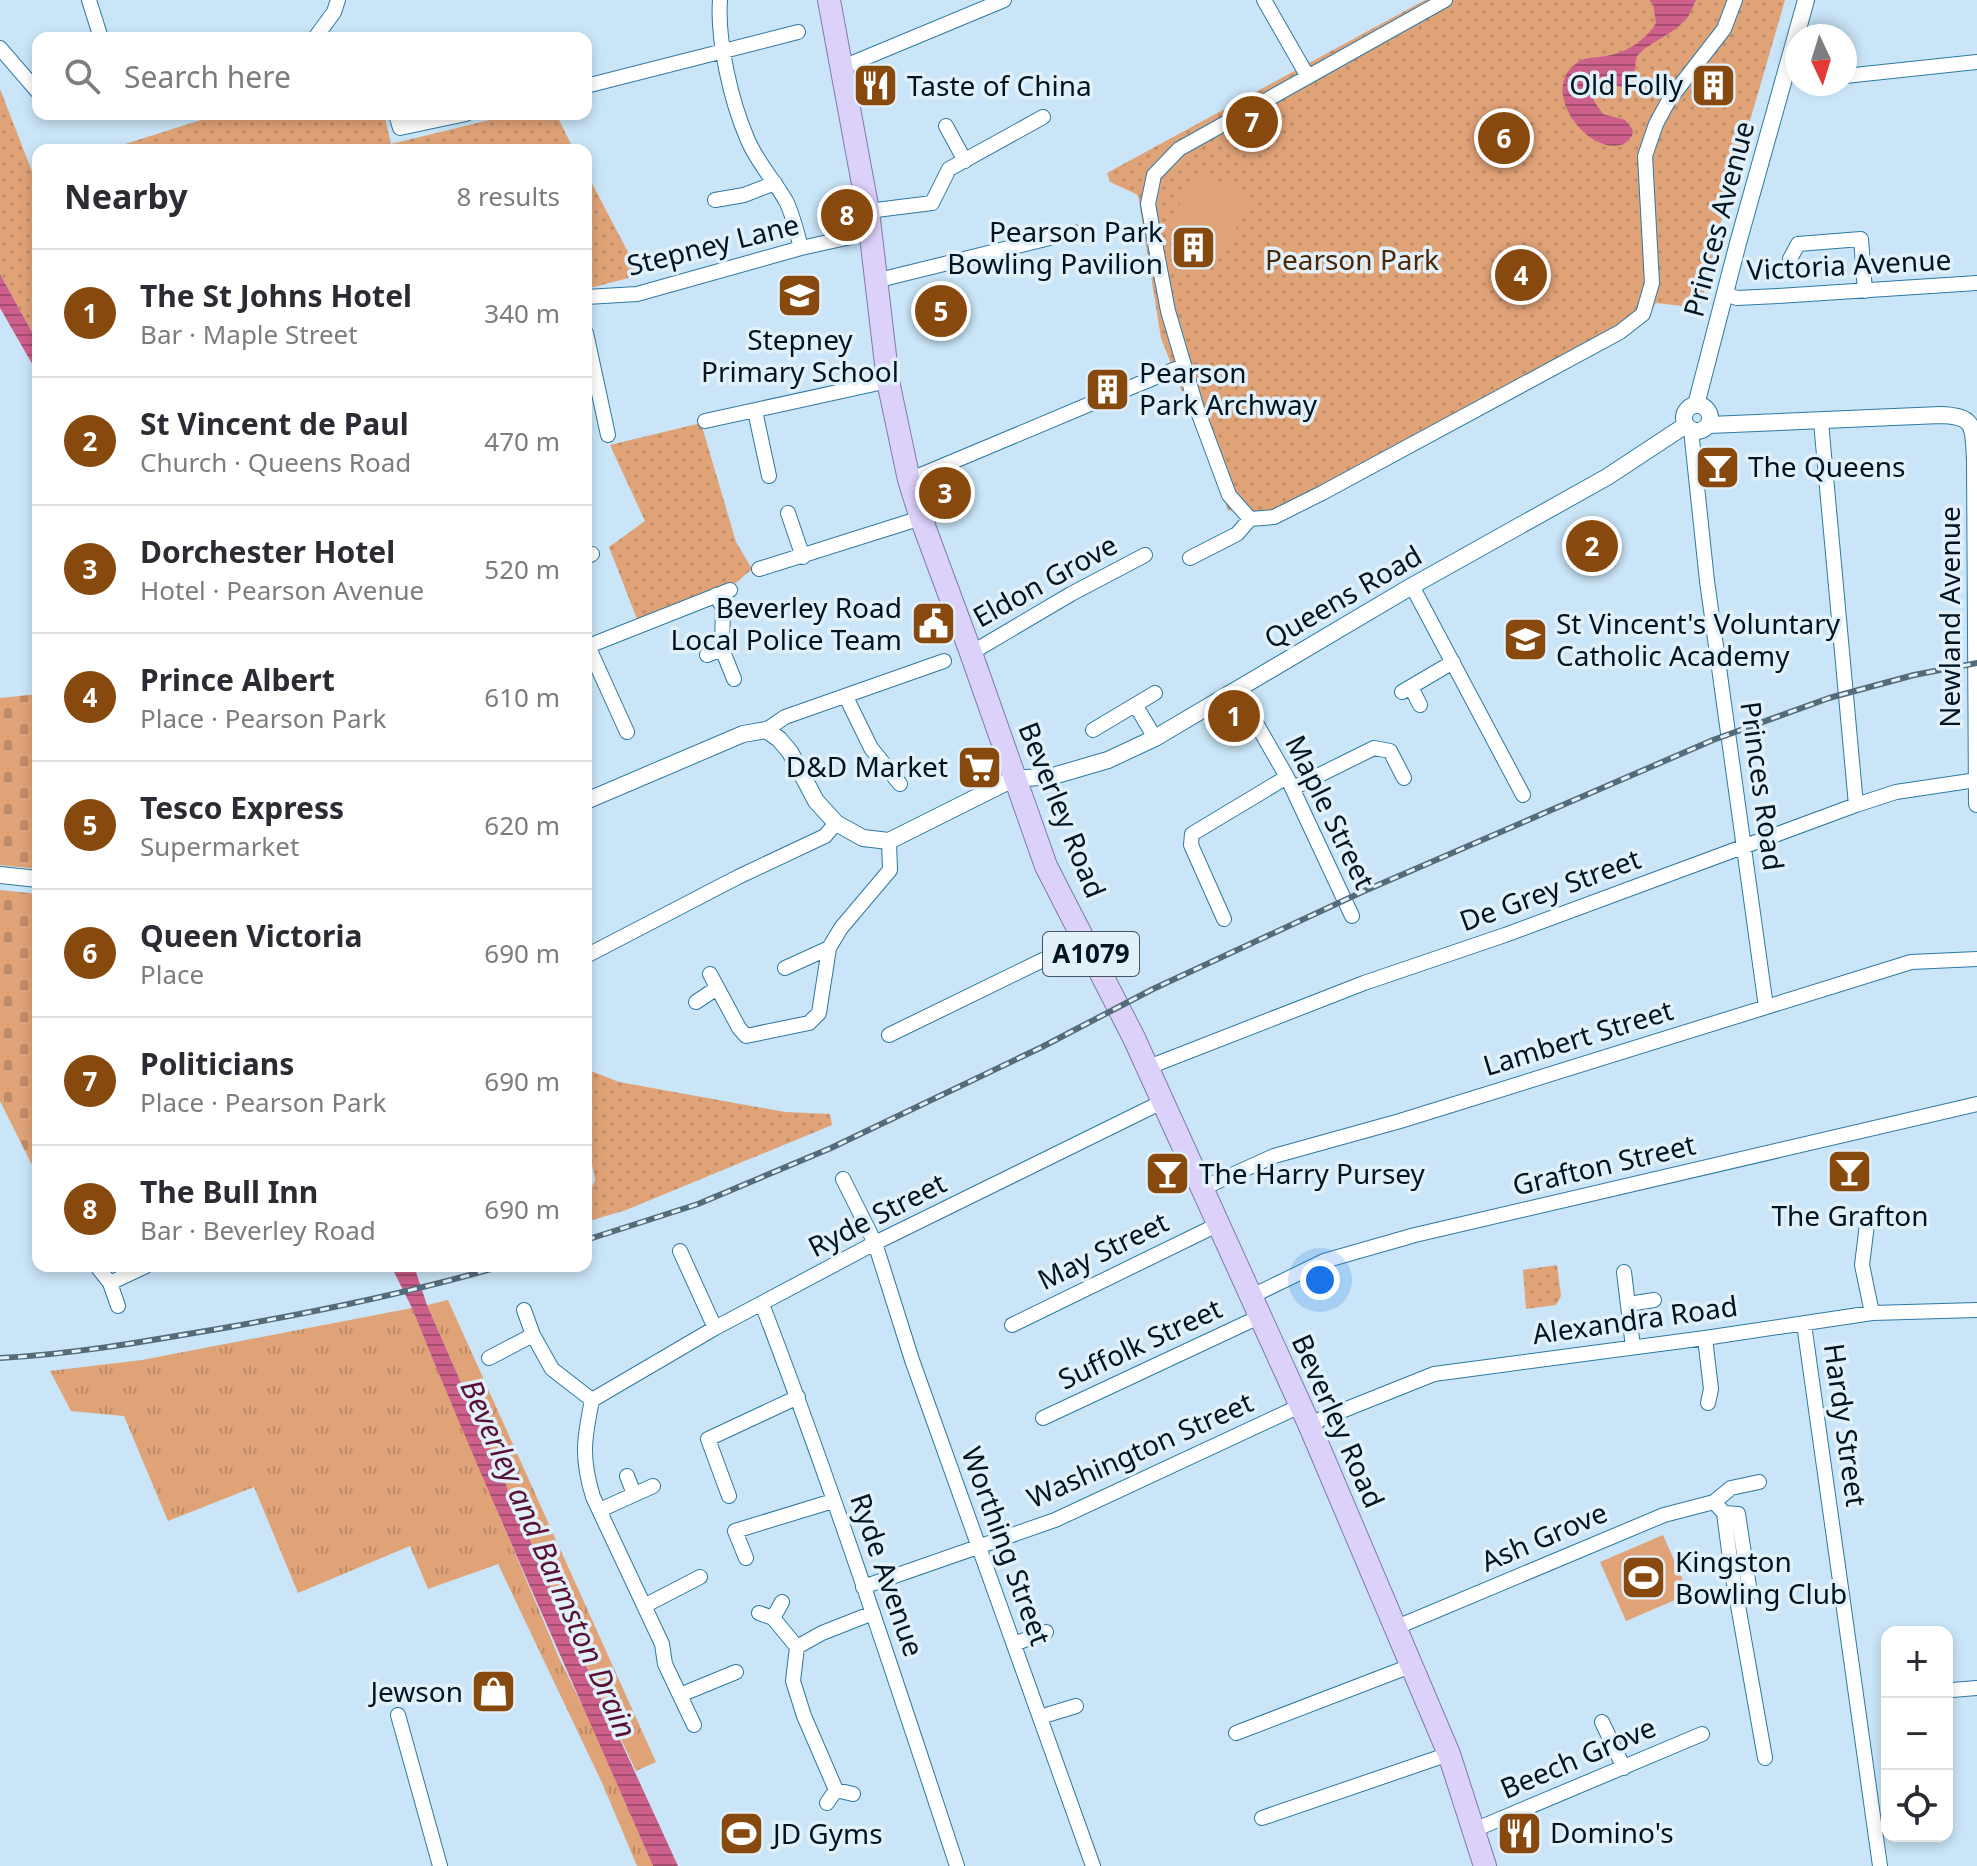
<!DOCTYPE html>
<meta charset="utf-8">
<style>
body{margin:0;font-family:"Noto Sans",sans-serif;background:#f2f2f3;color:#2b2b33}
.controls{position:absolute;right:24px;bottom:24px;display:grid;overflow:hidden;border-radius:16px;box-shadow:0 4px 12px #0003}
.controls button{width:72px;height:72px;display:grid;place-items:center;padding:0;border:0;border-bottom:2px solid #e1e1e2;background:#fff;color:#2b2b33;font:40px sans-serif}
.compass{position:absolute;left:1785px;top:24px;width:72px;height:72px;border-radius:50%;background:#fff;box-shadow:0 4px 12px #0003;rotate:176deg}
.you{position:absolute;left:1320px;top:1280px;width:28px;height:28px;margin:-20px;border:6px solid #fff;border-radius:50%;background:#1a73e8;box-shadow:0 0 0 12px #1a73e833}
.badge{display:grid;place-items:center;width:52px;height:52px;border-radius:50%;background:#88490e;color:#fff;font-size:26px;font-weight:700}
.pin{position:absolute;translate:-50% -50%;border:4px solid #fff;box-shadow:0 2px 8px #0006}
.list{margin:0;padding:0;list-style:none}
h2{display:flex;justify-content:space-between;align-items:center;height:104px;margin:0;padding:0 32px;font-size:34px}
h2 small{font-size:26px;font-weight:400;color:#7c7c81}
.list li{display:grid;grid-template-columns:52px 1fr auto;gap:24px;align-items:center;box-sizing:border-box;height:128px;padding:0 32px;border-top:2px solid #e1e1e2}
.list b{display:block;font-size:30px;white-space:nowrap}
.list p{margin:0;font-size:26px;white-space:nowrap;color:#7c7c81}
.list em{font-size:26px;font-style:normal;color:#7c7c81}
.icon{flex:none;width:44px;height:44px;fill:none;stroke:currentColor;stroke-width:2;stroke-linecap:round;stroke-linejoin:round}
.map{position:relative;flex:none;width:1977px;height:1866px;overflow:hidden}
.search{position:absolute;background:#fff;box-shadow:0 4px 12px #0003;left:32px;top:32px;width:560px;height:88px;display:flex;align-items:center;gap:20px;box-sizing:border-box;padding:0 28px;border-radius:16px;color:#7c7c81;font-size:30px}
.panel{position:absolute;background:#fff;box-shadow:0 4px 12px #0003;left:32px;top:144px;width:560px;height:1128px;border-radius:16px}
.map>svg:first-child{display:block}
</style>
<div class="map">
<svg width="1977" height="1866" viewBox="0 0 1977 1866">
<defs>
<pattern id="grass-tufts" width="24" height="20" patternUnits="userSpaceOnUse" patternTransform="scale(2)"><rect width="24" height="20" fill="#e0a378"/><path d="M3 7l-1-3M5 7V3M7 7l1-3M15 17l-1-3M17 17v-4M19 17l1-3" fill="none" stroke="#be8b68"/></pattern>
<pattern id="cemetery-stones" width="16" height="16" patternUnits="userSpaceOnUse" patternTransform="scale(2)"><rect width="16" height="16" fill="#e0a378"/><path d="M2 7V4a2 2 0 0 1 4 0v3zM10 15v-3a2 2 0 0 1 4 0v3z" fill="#be8b68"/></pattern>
<pattern id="park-dots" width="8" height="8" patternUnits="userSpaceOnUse" patternTransform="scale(2)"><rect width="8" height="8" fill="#e0a378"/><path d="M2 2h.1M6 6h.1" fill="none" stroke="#be8b68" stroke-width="1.8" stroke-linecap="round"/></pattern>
<pattern id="water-rules" width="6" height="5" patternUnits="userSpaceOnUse" patternTransform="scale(2)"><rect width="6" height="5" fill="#cd5f8b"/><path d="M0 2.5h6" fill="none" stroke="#a44d71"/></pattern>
</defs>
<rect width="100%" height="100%" fill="#c9e5f7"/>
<path fill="url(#grass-tufts)" d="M448,1300L656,1762L636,1771L566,1622L427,1305Z
M412,1308L559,1658L592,1725L653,1866H637L603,1785L498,1564L428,1589L410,1546L298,1593L254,1487L168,1521L124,1416L71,1411L50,1371L142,1360Z"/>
<path fill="url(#cemetery-stones)" d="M38,694V869L0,865V698Z
M0,890L38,894V1177L0,1101Z"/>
<path fill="url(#park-dots)" d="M1425,0H1785L1723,214L1700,308L1656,303L1647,317L1285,517L1252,516L1228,510L1161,338L1138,195L1110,182L1107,173Z
M0,89L33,174L38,173V343L0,274Z
M220,114H384L391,144L514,114H556L574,150H106Z
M586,172L640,275L586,289Z
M701,423L736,542L752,569L731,587L639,624L609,547L645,521L610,445Z
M586,1069L619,1082L785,1112L830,1114L832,1125L626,1210L586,1222V1200L595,1180L586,1132Z
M1557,1265L1561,1296L1556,1305L1526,1309L1523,1270Z"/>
<path fill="#e0a378" d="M1200,171L1252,198L1222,256L1166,226Z
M1663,1535L1689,1594L1626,1621L1600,1562Z"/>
<path fill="url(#water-rules)" d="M1649,0H1696L1688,17L1677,28L1644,49L1637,56L1632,84L1622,87L1605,83L1594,94V101L1603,114L1625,120L1633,130L1632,136L1624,144C1590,157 1542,96 1572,67C1585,55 1591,59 1606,56C1626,53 1646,40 1656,23L1653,4Z
M0,274L38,343V374L0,308Z
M391,1266H414L427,1305L566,1622L678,1866H653C572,1680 488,1496 412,1308Z"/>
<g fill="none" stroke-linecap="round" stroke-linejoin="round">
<defs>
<path id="minor" d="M89,0L100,35
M720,0C717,40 731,101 747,138C756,161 774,180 786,201C793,215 797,233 801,248
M1264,0L1308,77
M1445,0L1179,149L1154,175L1148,204L1155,243L1168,311L1197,409L1229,495L1250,519L1274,517L1322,493L1620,332L1643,314L1652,283L1645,156L1656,124L1669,100L1724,29L1735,0
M315,38L334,12L338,0
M0,48L38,92
M843,67L1004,0
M1845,76L1977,62
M586,86L798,32
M396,114L400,128L466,114
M946,126L965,161
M715,200L744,195L775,183
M868,211L932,203L949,169L1043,117
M1790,259L1798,244L1861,239L1865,291
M875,281L1074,232
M1725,294L1737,298L1778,296L1977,283
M586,297L637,294L801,248L851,237
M586,333L608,435
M1112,395L1183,366
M755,411L769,476
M705,421L888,381
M1821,422L1856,805
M1691,430L1707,581L1766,1007
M909,480L1109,396
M788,513L803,557
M586,557L592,554
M1190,558L1237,534L1250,519
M759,569L921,518
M1412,586L1523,795
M716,595L723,608L722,649L734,679
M588,646L627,732
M586,647L730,590
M971,653L1071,594L1145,555
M707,655L722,649
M1411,687L1420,705
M1237,690L1287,777L1352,916
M1402,692L1453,662
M846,697L871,748L900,784
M1136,706L1155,738
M766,730L785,717L944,661
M1093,730L1155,693
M1293,788L1374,748L1390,751L1404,778
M1224,919L1191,845L1192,834L1287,777
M586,956L738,877L825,836L836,823
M785,968L829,948
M710,974L739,1028L746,1036L809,1023L819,1013L829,948L841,928L890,870L889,841
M696,1002L717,988
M889,1035L1084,940
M1146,1068L1364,983L1505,935L1856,805L1896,792L1977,780
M843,1179L875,1243L912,1360L1093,1866
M1201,1189L1274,1156L1400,1121L1911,962L1977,959
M1867,1224L1862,1265L1872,1313
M680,1251L715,1328
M99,1269L110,1283L118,1306
M1624,1272L1633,1347
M110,1283L146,1266
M1250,1297L1324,1261L1415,1235L1977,1104
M762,1304C833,1489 895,1678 957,1866
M1629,1304L1654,1300
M524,1310L533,1335
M1804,1324L1880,1866
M1012,1325L1217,1225
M1705,1338L1711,1389L1708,1403
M489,1358L533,1335L552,1369L592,1400
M1043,1418L1259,1317
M1309,1424L1434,1374L1705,1338L1872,1313L1977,1310
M627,1476L634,1494
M729,1496L708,1439L798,1397
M1714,1502L1731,1488L1759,1482
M600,1510L653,1486
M1724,1513L1738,1514L1750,1593
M746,1558L735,1531L833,1501
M863,1587L1055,1520L1300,1406
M644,1606L700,1577
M759,1613L773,1618L782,1602
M773,1618L797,1647
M1397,1627L1664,1515L1714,1502L1724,1513L1731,1566L1765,1758
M1014,1644L1046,1632
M1952,1690L1977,1688
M680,1695L736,1672
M398,1715L440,1866
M1040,1717L1076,1706
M1602,1722L1624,1768
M694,1725L665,1664L662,1644L593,1497C581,1458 584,1439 592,1400L715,1328L875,1243L1162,1102
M1236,1733L1413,1665
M836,1790L804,1716L793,1681L797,1647L822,1633L873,1613
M827,1803L836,1790L853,1794
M1262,1818L1449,1754
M1474,1830L1702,1734"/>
<path id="tertiary" d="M1684 418a13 13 0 1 1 26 0a13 13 0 1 1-26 0Z
M1696,405L1738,243L1806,0
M1709,425L1940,415C1977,416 1973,428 1975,460L1977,804
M586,801L743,734L766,730L779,739L790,752L816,801L836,823L863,838L889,841L1013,779L1053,776L1108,760L1155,738L1412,586L1607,477L1686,425
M0,875L38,879"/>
<path id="primary" d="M829,0L868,211L888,381L909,480L921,518L971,653L1046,866L1134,1038L1309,1424L1449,1754L1485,1866"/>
</defs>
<use href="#minor" stroke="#2e79a2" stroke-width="16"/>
<use href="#tertiary" stroke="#2e79a2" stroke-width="18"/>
<use href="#primary" stroke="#7f7bab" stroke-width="24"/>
<use href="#minor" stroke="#fff" stroke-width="14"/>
<use href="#tertiary" stroke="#fff" stroke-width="16"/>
<use href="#primary" stroke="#dcd1f9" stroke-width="22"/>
<defs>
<path id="rail" d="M586,1240L698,1204L831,1148L1042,1047L1153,989L1362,892L1713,740L1829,698L1914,675L1977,663
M0,1358C77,1354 153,1340 229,1327C321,1311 412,1292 502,1266"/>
</defs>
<use href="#rail" stroke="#546b7a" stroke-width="6"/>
<use href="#rail" stroke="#e2f0f9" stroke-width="3" stroke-dasharray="9" stroke-linecap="butt"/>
</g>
<defs>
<symbol id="building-square" viewBox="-11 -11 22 22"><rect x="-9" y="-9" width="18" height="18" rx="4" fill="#88490e" stroke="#e2f0f9"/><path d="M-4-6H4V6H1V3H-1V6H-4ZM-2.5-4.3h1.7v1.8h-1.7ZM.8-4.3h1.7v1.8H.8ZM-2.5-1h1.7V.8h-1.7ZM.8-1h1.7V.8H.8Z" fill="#fff"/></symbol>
<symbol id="restaurant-square" viewBox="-11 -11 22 22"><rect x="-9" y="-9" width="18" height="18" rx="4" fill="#88490e" stroke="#e2f0f9"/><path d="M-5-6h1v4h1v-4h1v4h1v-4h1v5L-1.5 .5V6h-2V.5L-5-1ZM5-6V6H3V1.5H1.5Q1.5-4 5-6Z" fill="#fff"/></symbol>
<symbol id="school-square" viewBox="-11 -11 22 22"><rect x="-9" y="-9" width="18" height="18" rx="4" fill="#88490e" stroke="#e2f0f9"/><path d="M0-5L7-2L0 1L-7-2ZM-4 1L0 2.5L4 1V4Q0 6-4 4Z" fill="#fff"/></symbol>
<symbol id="bar-square" viewBox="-11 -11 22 22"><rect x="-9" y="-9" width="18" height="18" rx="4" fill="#88490e" stroke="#e2f0f9"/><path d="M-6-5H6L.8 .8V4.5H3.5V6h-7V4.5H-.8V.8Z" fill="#fff"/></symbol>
<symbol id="civic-square" viewBox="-11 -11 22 22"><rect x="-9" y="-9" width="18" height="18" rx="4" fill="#88490e" stroke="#e2f0f9"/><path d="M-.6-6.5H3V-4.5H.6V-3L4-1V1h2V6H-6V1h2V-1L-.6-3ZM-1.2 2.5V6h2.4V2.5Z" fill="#fff"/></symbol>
<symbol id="supermarket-square" viewBox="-11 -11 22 22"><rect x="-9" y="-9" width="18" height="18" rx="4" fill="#88490e" stroke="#e2f0f9"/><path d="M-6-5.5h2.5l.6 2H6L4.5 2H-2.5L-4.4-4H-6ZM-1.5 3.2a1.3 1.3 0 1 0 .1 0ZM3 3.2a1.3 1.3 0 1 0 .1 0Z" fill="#fff"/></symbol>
<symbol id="stadium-square" viewBox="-11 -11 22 22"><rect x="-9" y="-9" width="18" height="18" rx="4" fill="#88490e" stroke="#e2f0f9"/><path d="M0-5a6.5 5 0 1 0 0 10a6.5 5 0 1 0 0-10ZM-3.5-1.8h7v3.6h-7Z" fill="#fff"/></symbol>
<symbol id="shop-square" viewBox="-11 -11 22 22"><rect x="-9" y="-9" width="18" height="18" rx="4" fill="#88490e" stroke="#e2f0f9"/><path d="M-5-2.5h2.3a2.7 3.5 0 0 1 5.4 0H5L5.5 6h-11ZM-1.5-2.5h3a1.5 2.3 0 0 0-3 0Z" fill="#fff"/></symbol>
</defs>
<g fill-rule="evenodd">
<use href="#building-square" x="1688" y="60" width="51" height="51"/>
<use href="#restaurant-square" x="850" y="60" width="51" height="51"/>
<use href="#building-square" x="1168" y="222" width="51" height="51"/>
<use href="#school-square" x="774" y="270" width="51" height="51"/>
<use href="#building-square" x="1082" y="364" width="51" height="51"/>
<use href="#bar-square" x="1692" y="442" width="51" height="51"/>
<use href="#civic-square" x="908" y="598" width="51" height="51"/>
<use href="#school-square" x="1500" y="614" width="51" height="51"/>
<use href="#supermarket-square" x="954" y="742" width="51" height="51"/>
<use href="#bar-square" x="1824" y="1146" width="51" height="51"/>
<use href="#bar-square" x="1142" y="1148" width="51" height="51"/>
<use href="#stadium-square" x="1618" y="1552" width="51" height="51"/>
<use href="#shop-square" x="468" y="1666" width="51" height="51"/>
<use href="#restaurant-square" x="1494" y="1808" width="51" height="51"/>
<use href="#stadium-square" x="716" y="1808" width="51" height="51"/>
</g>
<g text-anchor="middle" stroke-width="7" stroke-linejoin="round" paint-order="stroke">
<rect fill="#e2f0f9" stroke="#445662" stroke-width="2" x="1043" y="932" width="96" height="44" rx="6"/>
<g font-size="26" font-weight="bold" fill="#001421">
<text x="1091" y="963">A1079</text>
</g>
<g font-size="28" fill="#001421" stroke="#e2f0f9" text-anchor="start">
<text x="1683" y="95" text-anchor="end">Old Folly</text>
<text x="907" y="96">Taste of China</text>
<text x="1163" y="242" text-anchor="end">Pearson Park<tspan x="1163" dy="32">Bowling Pavilion</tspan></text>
<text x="800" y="350" text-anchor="middle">Stepney<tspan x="800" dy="32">Primary School</tspan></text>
<text x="1139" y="383">Pearson<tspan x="1139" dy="32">Park Archway</tspan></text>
<text x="1748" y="477">The Queens</text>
<text x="902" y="618" text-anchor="end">Beverley Road<tspan x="902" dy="32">Local Police Team</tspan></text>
<text x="1556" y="634">St Vincent's Voluntary<tspan x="1556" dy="32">Catholic Academy</tspan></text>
<text x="948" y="777" text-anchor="end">D&amp;D Market</text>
<text x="1199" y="1184">The Harry Pursey</text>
<text x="1850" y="1226" text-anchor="middle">The Grafton</text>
<text x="1675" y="1572">Kingston<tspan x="1675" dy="32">Bowling Club</tspan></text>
<text x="463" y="1702" text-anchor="end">Jewson</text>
<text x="1550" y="1843">Domino's</text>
<text x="773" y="1844">JD Gyms</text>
</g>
<g font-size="28" fill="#001421" stroke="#e2f0f9">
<text transform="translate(1719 219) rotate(-75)" y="10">Princes Avenue</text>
<text transform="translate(713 245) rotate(-14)" y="10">Stepney Lane</text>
<text transform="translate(1849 265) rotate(-3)" y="10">Victoria Avenue</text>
<text transform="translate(1045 581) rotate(-29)" y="10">Eldon Grove</text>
<text transform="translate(1343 597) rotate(-30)" y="10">Queens Road</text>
<text transform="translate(1950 617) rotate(-90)" y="10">Newland Avenue</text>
<text transform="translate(1762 786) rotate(82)" y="10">Princes Road</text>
<text transform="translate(1062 810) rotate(68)" y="10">Beverley Road</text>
<text transform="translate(1330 812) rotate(64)" y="10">Maple Street</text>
<text transform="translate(1550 890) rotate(-20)" y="10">De Grey Street</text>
<text transform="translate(1578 1038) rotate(-17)" y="10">Lambert Street</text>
<text transform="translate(1604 1165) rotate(-13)" y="10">Grafton Street</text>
<text transform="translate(877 1215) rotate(-27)" y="10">Ryde Street</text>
<text transform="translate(1103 1251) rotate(-26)" y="10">May Street</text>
<text transform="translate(1635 1320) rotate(-8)" y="10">Alexandra Road</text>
<text transform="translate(1140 1344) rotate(-25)" y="10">Suffolk Street</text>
<text transform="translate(1338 1421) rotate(66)" y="10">Beverley Road</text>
<text transform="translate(1845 1425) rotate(82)" y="10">Hardy Street</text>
<text transform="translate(1140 1450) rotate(-24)" y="10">Washington Street</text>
<text transform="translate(1544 1537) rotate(-23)" y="10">Ash Grove</text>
<text transform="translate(1006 1546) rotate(70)" y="10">Worthing Street</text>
<text transform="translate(887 1575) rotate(71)" y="10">Ryde Avenue</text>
<text transform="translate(1578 1758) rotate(-23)" y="10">Beech Grove</text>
</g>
<g font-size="28" fill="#4c2705" stroke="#e2f0f9">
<text x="1352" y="270">Pearson Park</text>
</g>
<g font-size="30" font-style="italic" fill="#581132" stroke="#e2f0f9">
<text transform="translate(548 1559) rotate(66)" y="10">Beverley and Barmston Drain</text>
</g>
</g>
</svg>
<div class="controls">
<button>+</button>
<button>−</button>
<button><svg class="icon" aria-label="locate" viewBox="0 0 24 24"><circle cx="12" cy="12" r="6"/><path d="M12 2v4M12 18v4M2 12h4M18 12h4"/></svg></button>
</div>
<svg class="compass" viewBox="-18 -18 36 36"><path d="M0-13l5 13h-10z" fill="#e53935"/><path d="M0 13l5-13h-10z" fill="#7c7c81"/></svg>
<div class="you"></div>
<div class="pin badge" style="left:1234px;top:716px">1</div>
<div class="pin badge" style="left:1592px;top:546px">2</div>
<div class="pin badge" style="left:945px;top:493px">3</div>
<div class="pin badge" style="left:1521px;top:275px">4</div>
<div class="pin badge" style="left:941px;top:311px">5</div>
<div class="pin badge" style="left:1504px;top:138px">6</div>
<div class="pin badge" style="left:1252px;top:122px">7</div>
<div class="pin badge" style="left:847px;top:215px">8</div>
<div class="search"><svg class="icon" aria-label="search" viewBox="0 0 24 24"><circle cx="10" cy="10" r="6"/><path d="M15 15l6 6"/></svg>Search here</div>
<section class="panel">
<h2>Nearby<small>8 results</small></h2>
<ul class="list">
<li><span class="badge">1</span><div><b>The St Johns Hotel</b><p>Bar · Maple Street</p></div><em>340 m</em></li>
<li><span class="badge">2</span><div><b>St Vincent de Paul</b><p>Church · Queens Road</p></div><em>470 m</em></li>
<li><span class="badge">3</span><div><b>Dorchester Hotel</b><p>Hotel · Pearson Avenue</p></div><em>520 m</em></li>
<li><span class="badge">4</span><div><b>Prince Albert</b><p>Place · Pearson Park</p></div><em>610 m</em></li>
<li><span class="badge">5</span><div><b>Tesco Express</b><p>Supermarket</p></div><em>620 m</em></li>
<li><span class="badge">6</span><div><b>Queen Victoria</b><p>Place</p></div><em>690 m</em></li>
<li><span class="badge">7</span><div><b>Politicians</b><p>Place · Pearson Park</p></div><em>690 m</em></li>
<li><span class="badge">8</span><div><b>The Bull Inn</b><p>Bar · Beverley Road</p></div><em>690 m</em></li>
</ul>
</section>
</div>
